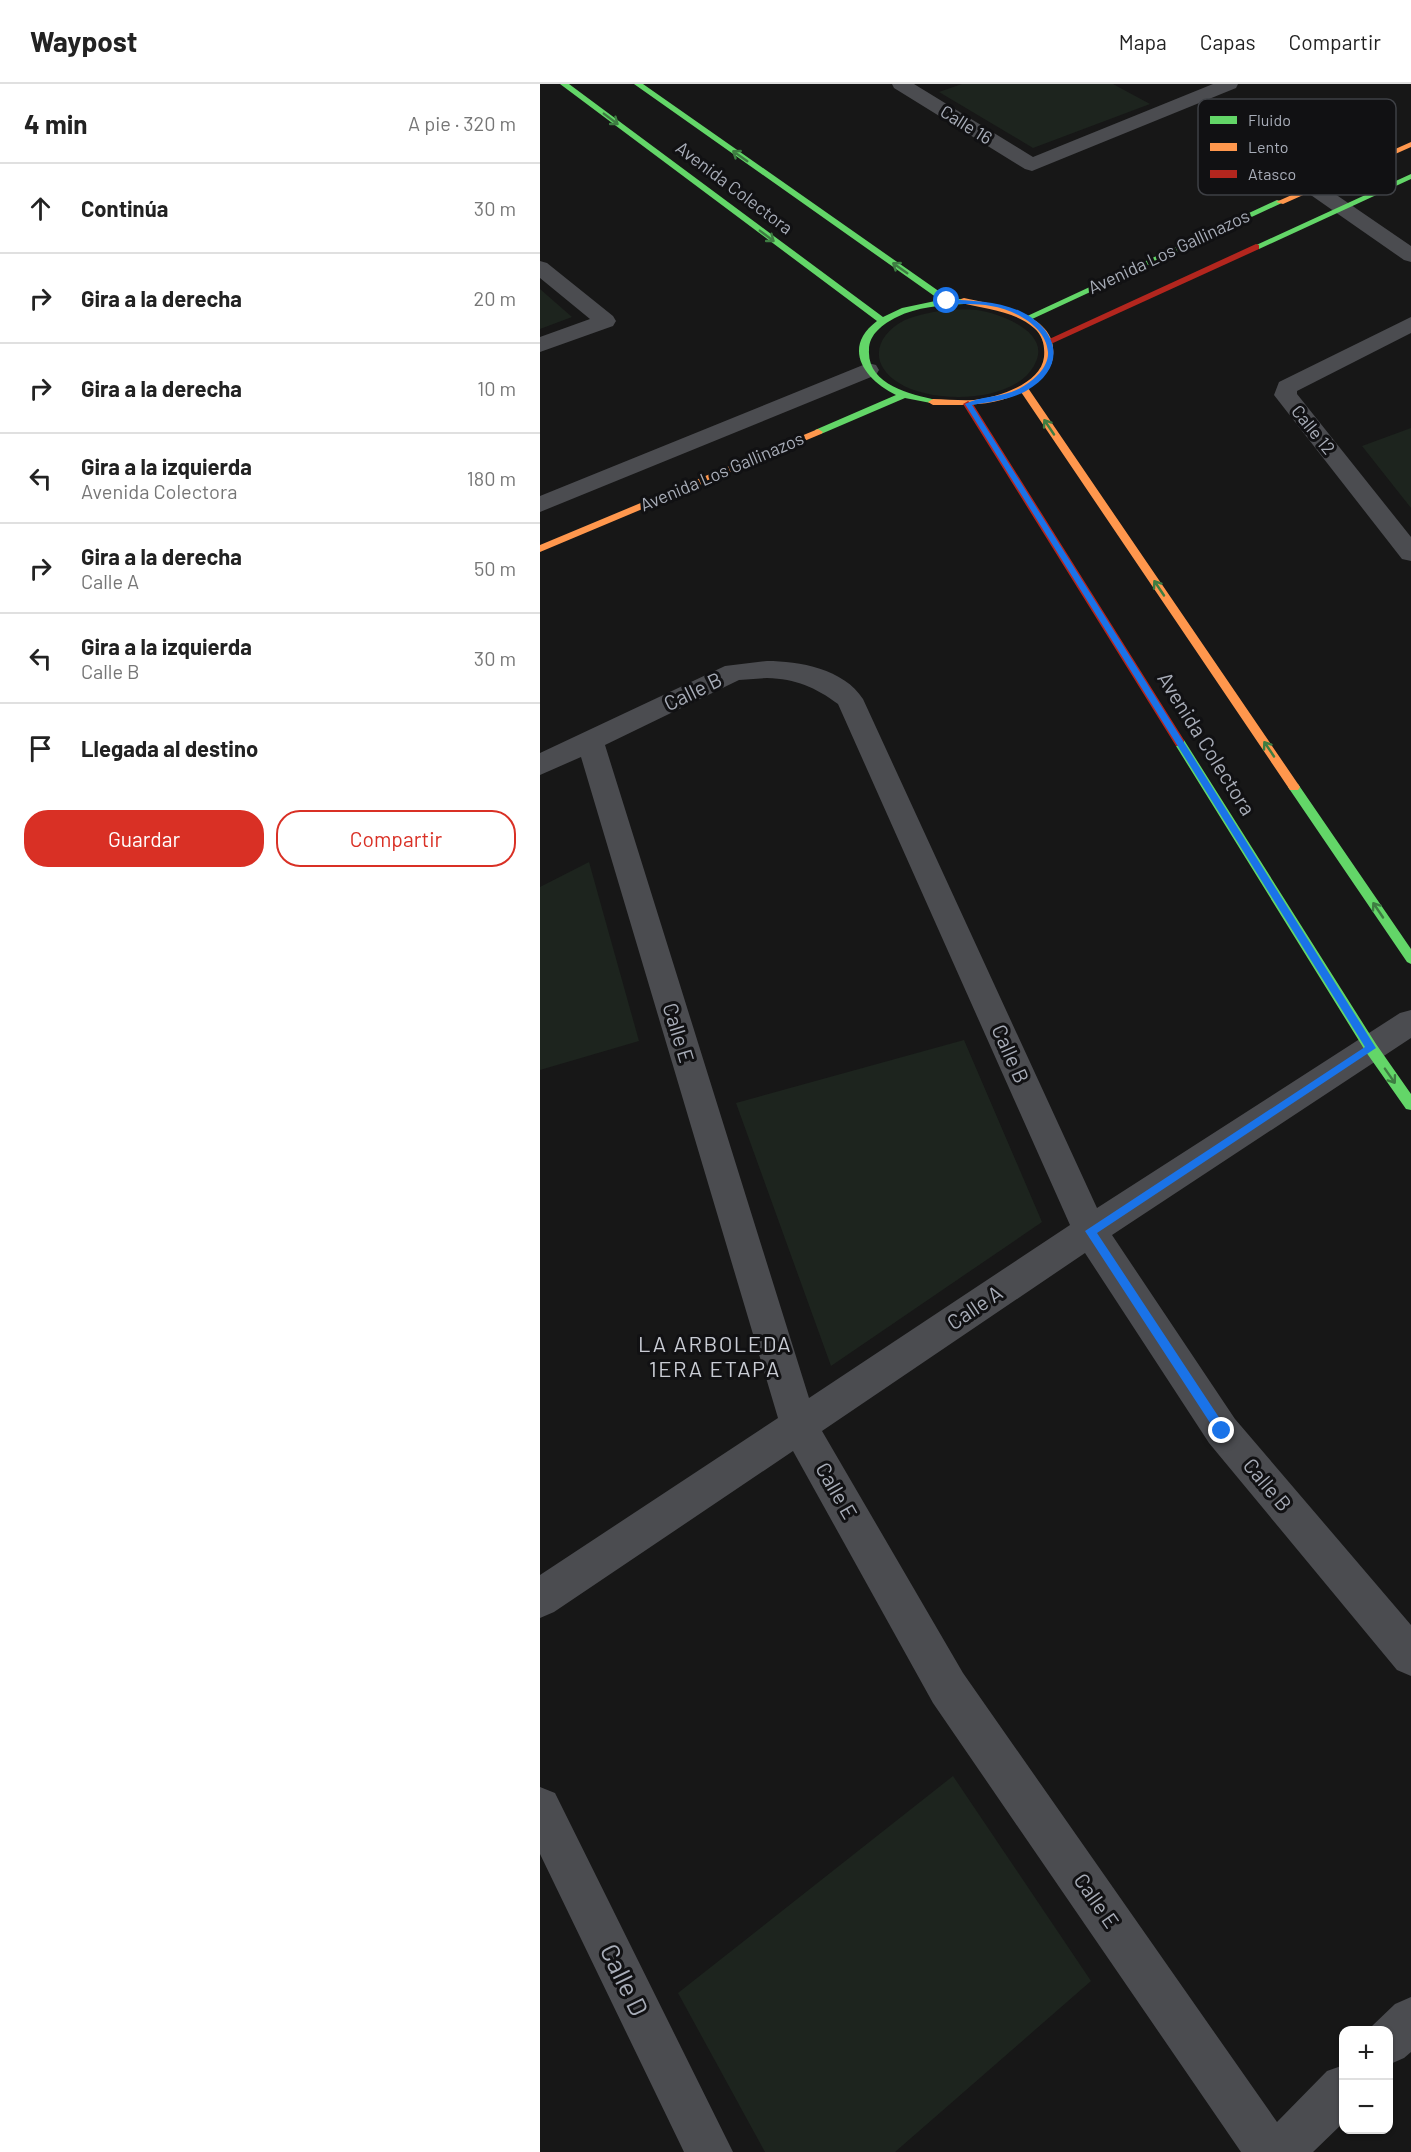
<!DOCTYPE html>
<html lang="es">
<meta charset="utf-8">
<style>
body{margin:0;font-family:Barlow,sans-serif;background:#f2f2f2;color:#222}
.controls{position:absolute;right:18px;bottom:18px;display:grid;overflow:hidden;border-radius:12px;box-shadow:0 2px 4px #0004}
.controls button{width:54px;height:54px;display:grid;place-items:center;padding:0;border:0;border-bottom:2px solid #e0e0e0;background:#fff;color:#222;font:30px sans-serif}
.stop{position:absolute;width:18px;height:18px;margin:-14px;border:4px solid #1a73e8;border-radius:50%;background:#fff}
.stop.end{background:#1a73e8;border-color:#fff;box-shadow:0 2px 6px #0008}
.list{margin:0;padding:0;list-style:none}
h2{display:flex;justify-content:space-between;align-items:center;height:78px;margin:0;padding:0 24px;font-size:26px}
h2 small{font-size:20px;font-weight:400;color:#767676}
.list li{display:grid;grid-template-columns:39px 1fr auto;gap:18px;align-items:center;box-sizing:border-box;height:90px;padding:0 24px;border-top:2px solid #e0e0e0}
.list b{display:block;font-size:22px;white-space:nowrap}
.list p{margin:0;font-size:20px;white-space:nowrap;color:#767676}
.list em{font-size:20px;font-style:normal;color:#767676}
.actions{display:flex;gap:12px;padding:18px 24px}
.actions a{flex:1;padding:14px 0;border:2px solid #d93025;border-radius:24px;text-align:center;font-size:21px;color:#d93025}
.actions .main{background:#d93025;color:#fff}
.icon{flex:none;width:33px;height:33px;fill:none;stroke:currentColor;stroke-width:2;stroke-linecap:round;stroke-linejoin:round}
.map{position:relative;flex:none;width:871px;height:2068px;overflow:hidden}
header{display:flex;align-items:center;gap:36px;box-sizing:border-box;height:84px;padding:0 30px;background:#fff;border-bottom:2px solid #e0e0e0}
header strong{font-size:28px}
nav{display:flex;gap:33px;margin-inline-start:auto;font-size:21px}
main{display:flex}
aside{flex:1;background:#fff}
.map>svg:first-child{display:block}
</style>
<header>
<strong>Waypost</strong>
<nav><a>Mapa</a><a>Capas</a><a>Compartir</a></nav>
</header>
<main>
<aside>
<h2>4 min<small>A pie · 320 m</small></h2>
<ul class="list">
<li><svg class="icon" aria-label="ahead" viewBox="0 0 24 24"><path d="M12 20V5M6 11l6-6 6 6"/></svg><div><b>Continúa</b></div><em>30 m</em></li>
<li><svg class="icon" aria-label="right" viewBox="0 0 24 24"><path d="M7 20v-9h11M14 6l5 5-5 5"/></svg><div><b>Gira a la derecha</b></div><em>20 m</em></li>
<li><svg class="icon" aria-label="right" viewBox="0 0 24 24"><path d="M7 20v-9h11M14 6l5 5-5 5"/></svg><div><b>Gira a la derecha</b></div><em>10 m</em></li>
<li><svg class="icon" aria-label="left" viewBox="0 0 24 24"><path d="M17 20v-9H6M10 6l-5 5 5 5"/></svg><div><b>Gira a la izquierda</b><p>Avenida Colectora</p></div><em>180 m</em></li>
<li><svg class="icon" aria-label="right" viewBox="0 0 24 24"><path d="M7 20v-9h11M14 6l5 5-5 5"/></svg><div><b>Gira a la derecha</b><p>Calle A</p></div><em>50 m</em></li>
<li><svg class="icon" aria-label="left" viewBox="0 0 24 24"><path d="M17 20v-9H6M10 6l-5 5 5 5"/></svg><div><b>Gira a la izquierda</b><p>Calle B</p></div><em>30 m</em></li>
<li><svg class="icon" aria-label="arrive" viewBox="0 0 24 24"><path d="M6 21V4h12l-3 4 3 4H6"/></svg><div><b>Llegada al destino</b></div></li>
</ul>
<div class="actions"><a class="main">Guardar</a><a>Compartir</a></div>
</aside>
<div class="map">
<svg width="871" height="2068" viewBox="0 0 871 2068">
<rect width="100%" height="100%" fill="#171717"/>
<path fill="#1d241e" d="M422,0H573L610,20L493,64L399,8Z
M0,205L32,233L0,245Z
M409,225C418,226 428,225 437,226C458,229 507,246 497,275C482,320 393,321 359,299C328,280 335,251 365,236C379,230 394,228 409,225Z
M871,344V424L822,362Z
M49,778L99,957L0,986V803Z
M424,956L502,1138L291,1282L196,1019Z
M413,1692L551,1897L355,2068H225L138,1909Z"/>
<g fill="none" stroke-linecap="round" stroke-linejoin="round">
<path fill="#4b4c50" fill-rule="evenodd" d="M352,0H374L493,73L673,0H698L696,4L492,87L485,85L354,4Z
M772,97L779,99L871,162V178L864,176L765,107L762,103L765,99Z
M0,177L7,179L73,232L76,237L73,242L0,268V253L50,235L0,194Z
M871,233V249L757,307V310L871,453V477L862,475L734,311L739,298Z
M328,279L336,281L339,286L336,291L0,428V412Z
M227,577C259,577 304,585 323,615L557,1124L860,929L871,926V954L572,1151L695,1335L871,1541V1592L857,1586L669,1359L545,1169L282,1347L423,1589L737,2038L787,1987L804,1981V2038L773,2068H701L393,1619L253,1367L14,1528L0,1534V1491L238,1334L41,673L0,691V669L185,582ZM227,594C256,595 275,603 298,620L530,1141L269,1314L65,661L199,596Z
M0,1703L15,1709L193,2068H144L0,1770Z
M871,1913V1968L864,1974L848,1981V1946H830L832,1942L855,1920Z"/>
<path fill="#63d668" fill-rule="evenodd" d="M20,0H29L343,233L362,224L400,216L94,0H103L410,215H427V219L424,220C401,221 377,223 357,233C343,240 329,250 329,266C327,301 370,310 396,316V320L365,314L281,350H275V346L356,311C325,296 301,264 337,237Z
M871,90V95L719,165L712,163Z
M737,116L744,118L490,236L483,234Z
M640,655L644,656L836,960L871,1010V1026L866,1025L826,968L636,662V656Z
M754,699L758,700L871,865V880L867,878L750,706L748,703Z"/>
<path fill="#ff974d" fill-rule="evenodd" d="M871,58V63L743,120L736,118Z
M424,214C455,221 518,229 513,272C512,286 499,298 488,304L758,700L760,703L758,706H750L481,308C454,323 423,321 393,321L388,318L393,315C406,315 421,317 434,316C458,313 501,300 504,273C505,262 503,252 494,244C475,227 445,225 421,219V215Z
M278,345L283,348L281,350L0,468V461Z"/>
<path fill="#b3261e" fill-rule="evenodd" d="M716,160L719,161V165L513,259L505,257Z
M428,317L433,320L644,656V662H636L423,320Z"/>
</g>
<defs><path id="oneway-shaft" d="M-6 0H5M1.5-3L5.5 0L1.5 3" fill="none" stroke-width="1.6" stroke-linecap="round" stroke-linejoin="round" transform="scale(1.5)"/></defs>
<g stroke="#3e7d42">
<use href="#oneway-shaft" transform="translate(71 35) rotate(37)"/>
<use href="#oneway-shaft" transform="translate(200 72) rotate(-145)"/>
<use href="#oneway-shaft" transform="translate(227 152) rotate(37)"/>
<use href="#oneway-shaft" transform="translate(360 184) rotate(-145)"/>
<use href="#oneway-shaft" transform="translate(509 343) rotate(-124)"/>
<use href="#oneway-shaft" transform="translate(619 504) rotate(-124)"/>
<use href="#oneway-shaft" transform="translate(729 665) rotate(-124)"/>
<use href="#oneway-shaft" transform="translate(838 826) rotate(-124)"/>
<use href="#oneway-shaft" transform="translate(850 992) rotate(55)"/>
</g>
<path fill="#1a73e8" d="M407,215C432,217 457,217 480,227C520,246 527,284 486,307C470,316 450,318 432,321L836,964L557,1149L686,1344L688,1347L682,1352L678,1351L545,1147L825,963L425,320C441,311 464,314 482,303C494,296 509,283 508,268C506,242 475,226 451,222C436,219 420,221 405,219Z"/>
<g text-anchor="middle" stroke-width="6" stroke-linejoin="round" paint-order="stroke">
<g font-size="18" fill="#a8adb8" stroke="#111113">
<text transform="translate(426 41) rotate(32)" y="6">Calle 16</text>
<text transform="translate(194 104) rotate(37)" y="6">Avenida Colectora</text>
<text transform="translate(629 168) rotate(-25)" y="6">Avenida Los Gallinazos</text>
<text transform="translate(773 346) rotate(51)" y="6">Calle 12</text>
<text transform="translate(182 388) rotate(-23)" y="6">Avenida Los Gallinazos</text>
</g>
<g font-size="21" fill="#a8adb8" stroke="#111113">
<text transform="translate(153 608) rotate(-26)" y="7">Calle B</text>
<text transform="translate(666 660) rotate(58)" y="7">Avenida Colectora</text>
<text transform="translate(138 949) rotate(73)" y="7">Calle E</text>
<text transform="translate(470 970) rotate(66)" y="7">Calle B</text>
<text transform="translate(435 1224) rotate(-34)" y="7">Calle A</text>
<text transform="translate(727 1401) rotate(50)" y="7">Calle B</text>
<text transform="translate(296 1407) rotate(60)" y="7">Calle E</text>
<text transform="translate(556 1817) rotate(55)" y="7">Calle E</text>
</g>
<g font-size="22" letter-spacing="1.5" fill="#c9ccd4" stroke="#111113">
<text x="175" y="1268">LA ARBOLEDA<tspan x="175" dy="25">1ERA ETAPA</tspan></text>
</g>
<g font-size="26" fill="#a8adb8" stroke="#111113">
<text transform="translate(84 1896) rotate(64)" y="9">Calle D</text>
</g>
</g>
<rect x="658" y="15" width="198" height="96" rx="9" fill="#111113" stroke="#3e4045" stroke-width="1.5"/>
<rect x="670" y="32" width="27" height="8" fill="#63d668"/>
<rect x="670" y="59" width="27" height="8" fill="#ff974d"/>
<rect x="670" y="86" width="27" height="8" fill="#b3261e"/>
<g font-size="16" fill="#a8adb8">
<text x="708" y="42">Fluido</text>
<text x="708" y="69">Lento</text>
<text x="708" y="96">Atasco</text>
</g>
</svg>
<div class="controls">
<button>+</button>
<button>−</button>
</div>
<div class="stop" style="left:407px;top:217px"></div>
<div class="stop end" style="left:682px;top:1347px"></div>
</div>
</main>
